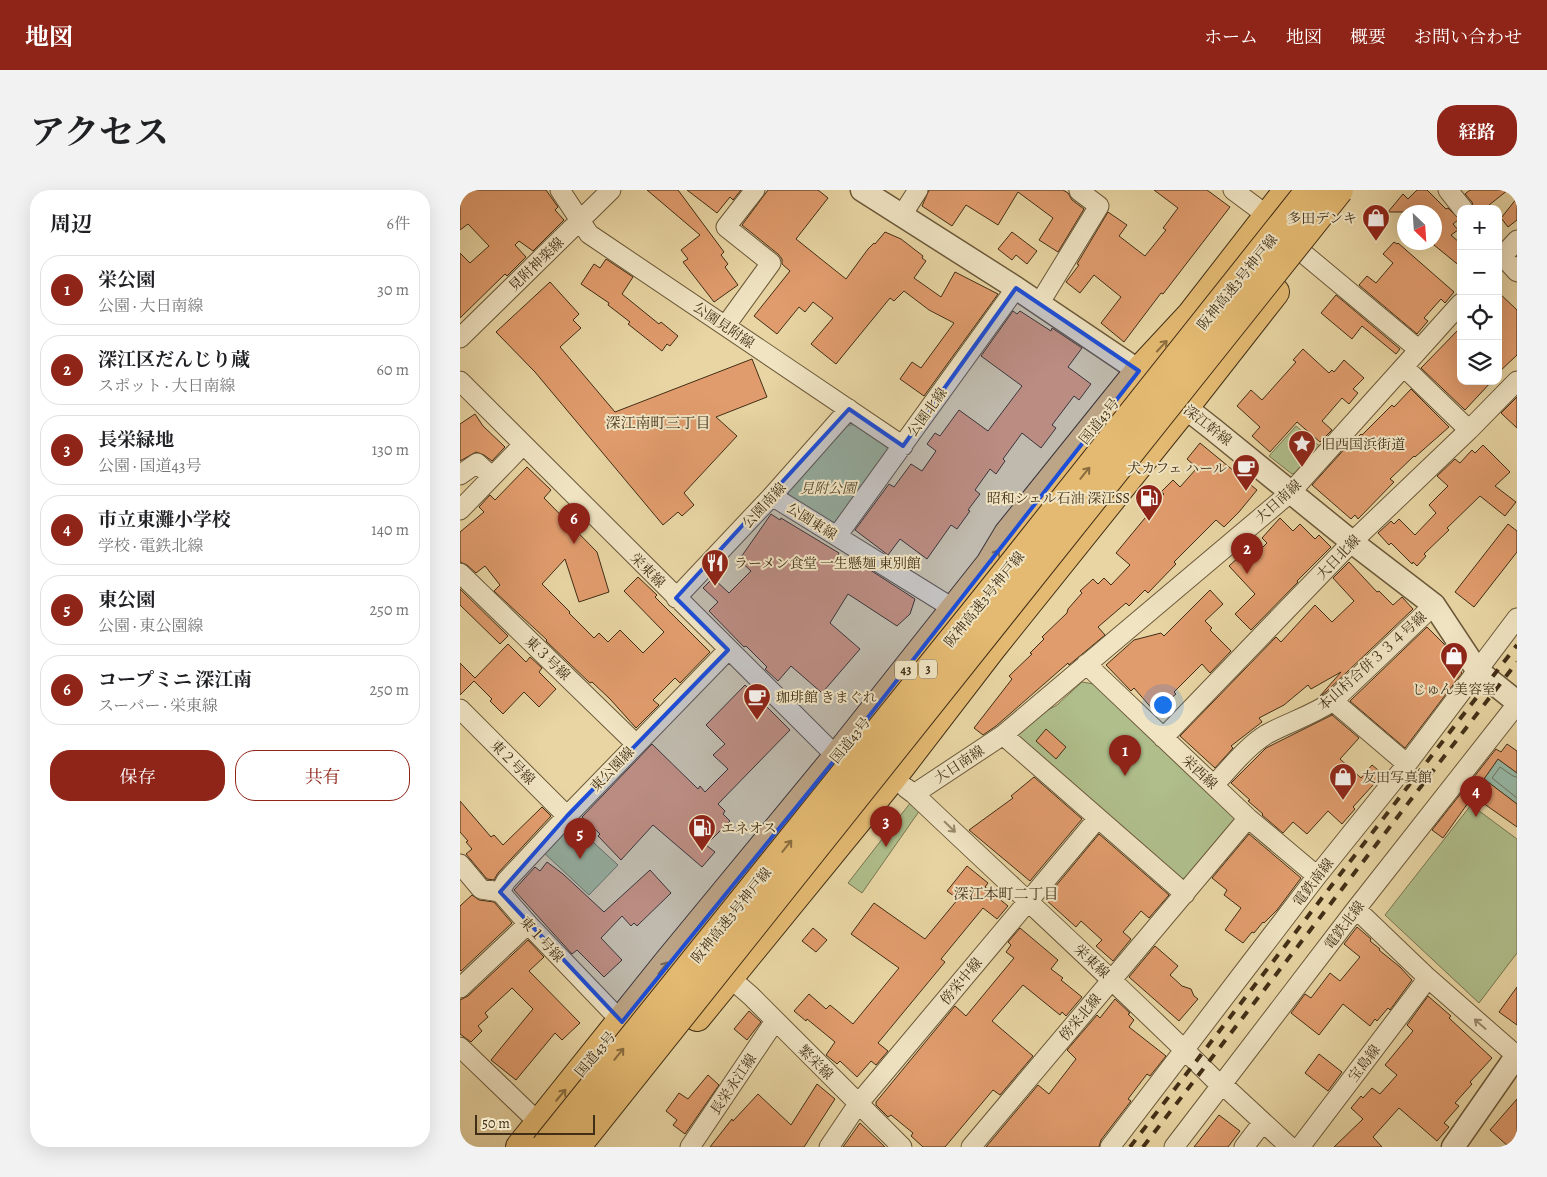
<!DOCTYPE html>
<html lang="ja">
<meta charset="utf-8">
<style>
body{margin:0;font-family:Alegreya,"Noto Serif JP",serif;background:#f2f2f2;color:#202124}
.controls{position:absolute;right:15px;top:15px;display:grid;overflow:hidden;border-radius:10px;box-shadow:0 5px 20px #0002}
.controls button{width:45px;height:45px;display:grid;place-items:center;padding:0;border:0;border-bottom:1px solid #e0e0e0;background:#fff;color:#202124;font:25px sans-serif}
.compass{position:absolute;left:937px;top:15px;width:45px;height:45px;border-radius:50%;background:#fff;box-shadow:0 5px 20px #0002;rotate:155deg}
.scale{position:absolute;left:15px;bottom:12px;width:120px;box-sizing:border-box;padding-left:5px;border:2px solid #412e16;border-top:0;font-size:14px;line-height:18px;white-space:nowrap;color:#412e16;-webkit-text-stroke:4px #f0e4c3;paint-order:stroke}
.you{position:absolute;left:702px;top:514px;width:18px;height:18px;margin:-12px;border:4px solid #fff;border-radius:50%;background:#1a73e8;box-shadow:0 0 0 8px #1a73e833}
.badge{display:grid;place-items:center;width:32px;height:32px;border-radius:50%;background:#8f2418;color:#fff;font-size:16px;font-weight:700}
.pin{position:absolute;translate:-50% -41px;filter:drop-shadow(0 1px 2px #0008)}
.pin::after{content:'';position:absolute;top:26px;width:18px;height:15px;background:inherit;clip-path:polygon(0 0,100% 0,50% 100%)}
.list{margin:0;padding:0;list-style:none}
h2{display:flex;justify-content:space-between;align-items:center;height:65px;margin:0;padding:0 20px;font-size:21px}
h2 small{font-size:16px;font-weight:400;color:#757577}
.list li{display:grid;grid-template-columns:32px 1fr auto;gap:15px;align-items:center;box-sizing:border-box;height:70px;margin:0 10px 10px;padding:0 10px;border:1px solid #e0e0e0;border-radius:20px}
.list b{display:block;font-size:19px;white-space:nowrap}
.list p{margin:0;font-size:16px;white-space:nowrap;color:#757577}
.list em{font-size:16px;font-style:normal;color:#757577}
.actions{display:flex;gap:10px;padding:15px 20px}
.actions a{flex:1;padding:11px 0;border:1px solid #8f2418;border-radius:20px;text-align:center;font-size:18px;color:#8f2418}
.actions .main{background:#8f2418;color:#fff}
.icon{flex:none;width:28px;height:28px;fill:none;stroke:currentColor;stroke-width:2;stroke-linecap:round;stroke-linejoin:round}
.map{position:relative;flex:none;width:1057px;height:957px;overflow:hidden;border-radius:20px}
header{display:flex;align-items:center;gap:30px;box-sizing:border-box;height:70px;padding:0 25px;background:#8f2418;color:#fff}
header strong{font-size:24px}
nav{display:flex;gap:28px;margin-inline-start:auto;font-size:18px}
.intro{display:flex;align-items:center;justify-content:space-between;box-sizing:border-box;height:120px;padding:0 30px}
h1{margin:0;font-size:35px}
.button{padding:12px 22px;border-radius:20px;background:#8f2418;color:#fff;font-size:18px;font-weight:700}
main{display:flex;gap:30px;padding:0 30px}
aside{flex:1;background:#fff;border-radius:20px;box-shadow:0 5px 20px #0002}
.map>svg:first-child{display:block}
</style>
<header>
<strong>地図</strong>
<nav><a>ホーム</a><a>地図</a><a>概要</a><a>お問い合わせ</a></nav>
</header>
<div class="intro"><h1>アクセス</h1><a class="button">経路</a></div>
<main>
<aside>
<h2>周辺<small>6件</small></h2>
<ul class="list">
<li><span class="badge">1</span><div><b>栄公園</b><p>公園 · 大日南線</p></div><em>30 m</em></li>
<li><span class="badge">2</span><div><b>深江区だんじり蔵</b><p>スポット · 大日南線</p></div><em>60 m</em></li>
<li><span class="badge">3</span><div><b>長栄緑地</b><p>公園 · 国道43号</p></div><em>130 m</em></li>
<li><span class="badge">4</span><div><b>市立東灘小学校</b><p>学校 · 電鉄北線</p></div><em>140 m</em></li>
<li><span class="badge">5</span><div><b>東公園</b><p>公園 · 東公園線</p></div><em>250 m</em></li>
<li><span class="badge">6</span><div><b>コープミニ 深江南</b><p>スーパー · 栄東線</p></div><em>250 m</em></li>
</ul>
<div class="actions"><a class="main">保存</a><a>共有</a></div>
</aside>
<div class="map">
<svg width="1057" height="957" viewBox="0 0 1057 957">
<rect width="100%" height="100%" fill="#e8d5a3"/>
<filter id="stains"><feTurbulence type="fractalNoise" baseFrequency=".004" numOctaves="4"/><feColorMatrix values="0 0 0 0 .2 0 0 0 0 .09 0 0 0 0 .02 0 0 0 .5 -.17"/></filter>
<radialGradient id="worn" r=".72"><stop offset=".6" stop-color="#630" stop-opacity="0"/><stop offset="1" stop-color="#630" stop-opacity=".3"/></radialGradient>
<path fill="#afbe8b" stroke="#787650" d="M398,234L426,255L429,264L379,331L371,334L328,307V299L383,236Z
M836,236L862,258L841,281L832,284L809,266Z
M622,492L634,494L775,624L776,634L723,697L554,548L586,521L597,515Z
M451,612L460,620L402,703L388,693Z
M1011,615L1057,649V763L1019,813L925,725Z
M111,632L158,675L129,705L83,662Z"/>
<path fill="#97b9a7" stroke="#75816d" d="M1038,569L1057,583V614L1024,589Z"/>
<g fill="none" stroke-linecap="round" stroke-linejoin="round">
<path stroke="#6c745e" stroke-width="1" d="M1057,587L1053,586L1040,577L1032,588L1057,608"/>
</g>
<path fill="#e19c6d" stroke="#412e16" d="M0,0H86L98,17L95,20L104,30L73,61L59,51L55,55L66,67L47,86L45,84L0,128V63L10,73L29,56L8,34L0,40Z
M187,0H218L264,62L261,65L268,74L265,77L278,95L254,112L223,72L228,69L221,60L240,45Z
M227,0H281L273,10L270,7L257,23Z
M308,0H358L368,8L336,49L386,89L408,59L414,53L415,54L425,42L441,49L463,66L462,68L466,71L454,88L481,107L495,82L538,104L464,206L440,189L452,172L461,178L494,133L469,120L444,101L434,111L430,108L376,174L351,154L373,128L353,112L345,122L339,117L317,144L294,126L330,81L322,74V69L318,64L282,35Z
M469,0H603L608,3L612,10L624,19L598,62L579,50L593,28L558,2L538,35L506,15L492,36L462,16Z
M694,0H747L770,17L703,104L701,103L664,152L641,133L661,107L634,85L620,103L606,92L619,75L617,74L648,22L667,35L659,46L685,66L706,40L703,38L718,18Z
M957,0H967L986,19L988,18L999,29L993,34L998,40L991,45L1001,54V77L974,55V22H928L943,4L948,9Z
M1010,0H1048L1024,19H1014L1012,12L1005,4Z
M1057,8V30L1048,37L1041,28Z
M552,42L577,61L567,74L556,65L552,70L538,59Z
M934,52L937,54L938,53L994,102L985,113L981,109L964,128L968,131L957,144L899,95L907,86L916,93L933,73L923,64Z
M146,69L173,87L162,104L199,134L201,132L218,146L210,156L207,154L202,161L168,134L170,132L148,115L149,113L121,94L134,74L140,78Z
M90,92L119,124L113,130L121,138L100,157L155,222L292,169L307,207L256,227L277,246L224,303L234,315L222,326L218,322L203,335L75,182L36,142Z
M1038,102L1057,120V165L1038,183Z
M876,105L940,159L936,164L902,136L892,149L861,123Z
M553,121L557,124L560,121L591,141L592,138L622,158L608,177L631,194L619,210L614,206L592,235L596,238L581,258L562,243L543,269L545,271L536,284L530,279L515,300L520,304L508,320L510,321L497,339L491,335L467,369L440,349L428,365L395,340L429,294L434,297L451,274L462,281L476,261L467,254L475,243L480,246L499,220L528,241L562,196L521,166Z
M1001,137V191H1032L1005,220L961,178Z
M843,159L869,183L872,180L874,182L884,170L904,188L893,199L898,203L889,214L882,208L862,231L872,240L860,252L837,232L810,262L792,246L800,237L777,216L791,200L802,210L836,172L833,170Z
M951,199L989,237L955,267L954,266L930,289L934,292L898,329L895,325L891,329L852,295L889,254L890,255L901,244L902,245L932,215L934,217Z
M1057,207V238L1041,223Z
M15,224L23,236L45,257L32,271L24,265L16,262L0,271V234Z
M740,253L797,300L779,322L764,337L756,330L714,372L716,374L688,403L685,400L669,416L666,413L638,437L645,445L609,475L608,473L536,536L523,545L514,538L552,489L549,486L572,464L570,463L584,449L582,447L607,423L608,419L622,403L620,401L633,389L638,394L644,388L651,395L670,375L656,363L690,322L689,320L704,304L701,302L713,290L720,297L737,278L727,269Z
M1023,255L1050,282L1035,296L1056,312L1045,326L1020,306L987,338L989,340L964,364L966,366L957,376L953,372L952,374L931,353L929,355L918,343L931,331L934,334L939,329L955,345L976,323L969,315L988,296L977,286L995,269L1000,273L1012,260L1015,263Z
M67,277L91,300L84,308L137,362L149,402L119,412L105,369L82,394L110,422L109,423L134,448L139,443L148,452L160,440L183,463L204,442L164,401L178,387L197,405L195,407L250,462L220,493L215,488L193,510L199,515L176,538L150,509L132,492L130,493L86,451L87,450L34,401L40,395L25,376L16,383L7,375L0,372V342L24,322L19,317L30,305L35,310Z
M311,324L320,330L321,328L379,363L378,365L401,380L404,376L455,409L450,424L437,436L388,404L370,433L400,459L362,503L331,476L318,491L305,479L307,477L286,456L284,457L249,421L258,412L243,398L253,388L269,403L291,381L279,370Z
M820,328L833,341L840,334L855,349L859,345L871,357L837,391L838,392L791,440L775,424L795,404L769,376L780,366L786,374L807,353L802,348Z
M1048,334L1057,341V362L1014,417L995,402Z
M889,372L917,402L919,401L933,415L942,407L953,419L952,420L866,502L860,506L881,482L851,499L848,495L824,515L799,528L802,532L771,556L773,558L755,578L720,546L816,447L821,452L855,415L872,432L894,411L873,388Z
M0,399L48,446L40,454L0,415Z
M750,400L763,414L745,431L752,438L750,440L771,461L750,483L742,474L714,502L716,504L695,522L674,498L671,501L646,475L674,450L701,443L704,446Z
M967,437L984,454L1002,483L945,558L890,511Z
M48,454L66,472L70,467L82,478L79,482L96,499L79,517L64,502L43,524L30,511L32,509L14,491L0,505V473L15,488Z
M285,495L330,540L258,614L265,621L263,624L270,631L246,655L255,662L242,677L193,635L161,670L138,646L140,644L122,627L192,554L238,599L240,596L245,602L268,579L253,565L265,554L246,535Z
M872,525L899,548L880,569L901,588L912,575L923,584L893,617L895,619L882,634L868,621L847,644L833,632L823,643L802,625L803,624L788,611L790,610L771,593L806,558Z
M586,539L606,557L596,569L576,551Z
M1047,554L1057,561V583L1038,569L1024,589L1057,614V637L1013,606L983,648L972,640L1036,559L1041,562Z
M574,587L622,629L570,691L509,640L553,608L551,606Z
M0,611L31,647L34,645L43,655L82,617L91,626L38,683L34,690L27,689L6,664L12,659L6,652L8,651L0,642Z
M639,644L709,705L689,728L681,721L663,742L671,749L653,771L636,756L642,750L621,731L616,737L585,709Z
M789,644L841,688L817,720L804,733L803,732L794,743L792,742L783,753L765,740L781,718L764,705L767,700L752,688Z
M87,672L103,684L144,722L190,680L211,703L177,736L174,733L171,736L162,726L141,748L162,770L144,787L117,760L112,764L54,700L75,677L80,681Z
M507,676L528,693L525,697L548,716L537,729L523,718L481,769L485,772L418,853L428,861L416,875L411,871L397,887L380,871L377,874L366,865L375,852L347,829L346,831L334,821L349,804L366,819L370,815L393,834L439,778L391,744L414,713L465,749L498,709L487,701Z
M12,705L19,710L34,712L52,733L1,781L0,780V716Z
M897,737L911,749L910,751L920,759L919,760L940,777L952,790L930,820L928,818L917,831L915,829L910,836L883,814L859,845L831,823L845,804L851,808L870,783L880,791L900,767L884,754Z
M353,738L367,750L356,762L342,751Z
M560,738L598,770L591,779L603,788L601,790L622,807L606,826L602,822L600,825L563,795L532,831L573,866L540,905L533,900L485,957H463L451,946L453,943L431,925L428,927L416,915V912L495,816L506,826L554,768L546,762L551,755L548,752Z
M68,750L84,767L69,781L120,833L102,850L95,843L56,890L31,870L73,819L52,798L25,823L28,827L18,836L22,841L11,852L0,844V810L8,806Z
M695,756L718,776L710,785L722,796L731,799L734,806L738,809L719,831L669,787Z
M1057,797V835L1039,822Z
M968,806L991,826L989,828L1032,868L1010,892L1012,894L995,913L999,916L984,933L989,937L977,951L939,918L913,947L922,957H874L903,929L891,918L901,906L903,908L912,898L920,904L937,885L925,875L953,841L947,835Z
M655,809L670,823L668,824L674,830L669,837L706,866L690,886L687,884L668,909L671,911L641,950L639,957H526L578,895L589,904L616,869L607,860L637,825L640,828Z
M289,821L301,832L287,850L274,839Z
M859,864L882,882L868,901L845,883Z
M248,885L259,895L225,944L213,935L217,930L206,921L219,903L228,909Z
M357,894L375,909L344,957H250L272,929L273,931L298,904L331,935Z
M1057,909V957H1049L1030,940Z
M759,925L780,941L768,957H734Z
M400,933L425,957H383Z"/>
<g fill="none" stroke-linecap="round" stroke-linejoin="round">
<defs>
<path id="minor" d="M100,0L129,44L443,256
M773,0L808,26
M988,0L1003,19
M442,25L458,0
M1038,61L1057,82
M844,64L958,159
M1038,71L1057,50
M579,114L639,16L619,1L620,0
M266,135L311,73L266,37L295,0
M0,148L151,0
M944,177L1009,240
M0,191L377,567
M0,285L17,273L32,287
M312,306L494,419
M0,320L63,255
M377,346L556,98
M0,383L176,554
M216,408L312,306L389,219
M626,474L788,628L857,686
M873,511L947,574
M0,519L107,626
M543,545L725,704
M703,548L892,352L1009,240L1057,191
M754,595C770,578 787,556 807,544C829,532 851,526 873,511L974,415
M446,598L454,604C554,699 656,792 754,889L763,895L830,957
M454,604L543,545L831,302L1001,113
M0,674L21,699L40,702L68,734L162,832
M40,702L46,691L107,626L268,460
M896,719L968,788L1057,866
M269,787L291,806L442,957
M0,798L68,734
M0,857L79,933
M230,957L315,831
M369,957L398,914L638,628
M511,957L788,628
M650,957L857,686L947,574L1057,428
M714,957L896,719L1057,514
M784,957L803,932
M840,957L968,788"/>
<path id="tertiary" d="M402,0L556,98L679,181L754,240L892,352L974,415L1017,480L1057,512
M993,957L1057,865"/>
<path id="trunk" d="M237,827L432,588L531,459L725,217L815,102
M60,957L208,772L377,567L530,374L548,344L679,181L731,125L828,0"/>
</defs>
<use href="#minor" stroke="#6b5839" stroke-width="21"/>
<use href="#tertiary" stroke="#6b5839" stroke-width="25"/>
<use href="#trunk" stroke="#412e16" stroke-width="30"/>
<use href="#minor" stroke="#f0e4c3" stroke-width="19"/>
<use href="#tertiary" stroke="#f0e4c3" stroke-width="22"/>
<use href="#trunk" stroke="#e4ba72" stroke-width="28"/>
<path stroke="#412e16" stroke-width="4" stroke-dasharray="9 9" stroke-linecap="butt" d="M670,957L1057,455
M683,957L1057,472"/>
<defs>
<path id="motorway-bridge" d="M85,957L523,412L850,0
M116,957L879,0"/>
</defs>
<use href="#motorway-bridge" stroke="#412e16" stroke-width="30" stroke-linecap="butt"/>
<use href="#motorway-bridge" stroke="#e4ba72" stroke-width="28"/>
</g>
<defs><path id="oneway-shaft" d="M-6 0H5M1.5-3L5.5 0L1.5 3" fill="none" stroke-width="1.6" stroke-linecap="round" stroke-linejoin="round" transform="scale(1.25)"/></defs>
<g stroke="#8a6d3f">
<use href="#oneway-shaft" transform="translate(702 156) rotate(-47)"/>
<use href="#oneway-shaft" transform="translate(625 283) rotate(-51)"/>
<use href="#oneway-shaft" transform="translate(535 366) rotate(-59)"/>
<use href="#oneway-shaft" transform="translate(327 656) rotate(-51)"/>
<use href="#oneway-shaft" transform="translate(203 778) rotate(-52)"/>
<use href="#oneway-shaft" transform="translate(159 864) rotate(-51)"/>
<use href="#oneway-shaft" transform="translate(101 905) rotate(-50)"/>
</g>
<g stroke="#98896c">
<use href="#oneway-shaft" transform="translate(490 637) rotate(44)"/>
<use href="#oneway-shaft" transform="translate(1020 834) rotate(-139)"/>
</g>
<path fill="#1d4ed8" fill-opacity="0.2" stroke="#1d4ed8" stroke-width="4" stroke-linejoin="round" d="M556,98L679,181L377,567L162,832L40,702L107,626L268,460L216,408L389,219L443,256Z"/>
<defs>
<symbol id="shop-pin" viewBox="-11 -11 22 30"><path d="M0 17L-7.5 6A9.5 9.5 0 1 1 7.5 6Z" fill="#8f2418" stroke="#f0e4c3"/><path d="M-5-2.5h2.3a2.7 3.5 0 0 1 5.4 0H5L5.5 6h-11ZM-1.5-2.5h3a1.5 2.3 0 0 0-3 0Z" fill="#fff"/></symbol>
<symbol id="sight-pin" viewBox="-11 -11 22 30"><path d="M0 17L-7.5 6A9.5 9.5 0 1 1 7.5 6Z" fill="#8f2418" stroke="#f0e4c3"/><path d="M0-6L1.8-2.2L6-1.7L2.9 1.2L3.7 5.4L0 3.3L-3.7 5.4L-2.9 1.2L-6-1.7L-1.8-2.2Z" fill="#fff"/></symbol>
<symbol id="cafe-pin" viewBox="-11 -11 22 30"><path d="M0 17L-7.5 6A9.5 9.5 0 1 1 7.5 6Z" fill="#8f2418" stroke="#f0e4c3"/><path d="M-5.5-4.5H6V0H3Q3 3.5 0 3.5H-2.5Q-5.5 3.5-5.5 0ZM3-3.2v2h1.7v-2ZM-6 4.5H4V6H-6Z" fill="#fff"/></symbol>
<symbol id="fuel-pin" viewBox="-11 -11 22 30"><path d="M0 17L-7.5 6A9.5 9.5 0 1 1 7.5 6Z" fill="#8f2418" stroke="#f0e4c3"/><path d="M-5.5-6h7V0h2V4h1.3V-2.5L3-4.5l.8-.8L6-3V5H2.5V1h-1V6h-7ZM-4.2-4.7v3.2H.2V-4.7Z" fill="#fff"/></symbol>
<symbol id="restaurant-pin" viewBox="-11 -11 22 30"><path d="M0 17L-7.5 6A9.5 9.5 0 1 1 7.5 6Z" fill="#8f2418" stroke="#f0e4c3"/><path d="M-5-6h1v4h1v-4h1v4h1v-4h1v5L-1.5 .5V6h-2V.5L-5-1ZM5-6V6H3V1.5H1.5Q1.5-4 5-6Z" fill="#fff"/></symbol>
</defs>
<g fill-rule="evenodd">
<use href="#shop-pin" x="900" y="12" width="32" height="43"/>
<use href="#sight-pin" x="826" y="238" width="32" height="43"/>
<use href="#cafe-pin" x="770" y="262" width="32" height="43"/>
<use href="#fuel-pin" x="673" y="292" width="32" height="43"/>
<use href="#restaurant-pin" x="239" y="357" width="32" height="43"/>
<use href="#shop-pin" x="978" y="450" width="32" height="43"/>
<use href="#cafe-pin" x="281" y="491" width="32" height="43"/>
<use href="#shop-pin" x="867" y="571" width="32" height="43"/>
<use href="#fuel-pin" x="226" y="622" width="32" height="43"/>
</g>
<g text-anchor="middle" stroke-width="4" stroke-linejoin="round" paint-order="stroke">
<g fill="#f0e4c3" stroke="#76654a" stroke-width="1">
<rect x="459" y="469.5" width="18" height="19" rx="4"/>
<rect x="435" y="470.5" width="22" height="19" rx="4"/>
</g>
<g font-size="12" font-weight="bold" fill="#412e16">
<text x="468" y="483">3</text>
<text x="446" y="484">43</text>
</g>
<g font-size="14" fill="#412e16" stroke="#f0e4c3" text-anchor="start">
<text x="897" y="33" text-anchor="end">多田デンキ</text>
<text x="861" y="259">旧西国浜街道</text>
<text x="767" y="283" text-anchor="end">犬カフェ ハール</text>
<text x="670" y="313" text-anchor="end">昭和シェル石油 深江SS</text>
<text x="274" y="378">ラーメン食堂 一生懸麺 東別館</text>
<text x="994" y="504" text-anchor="middle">じゅん美容室</text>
<text x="316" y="512">珈琲館 きまぐれ</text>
<text x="902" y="592">友田写真館</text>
<text x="261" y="643">エネオス</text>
</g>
<g font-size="14" fill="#412e16" stroke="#f0e4c3">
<text transform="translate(76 74) rotate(-44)" y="5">見附神楽線</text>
<text transform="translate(777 92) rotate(-51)" y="5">阪神高速3号神戸線</text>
<text transform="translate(264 135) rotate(34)" y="5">公園見附線</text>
<text transform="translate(467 222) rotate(-54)" y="5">公園北線</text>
<text transform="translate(639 231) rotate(-51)" y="5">国道43号</text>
<text transform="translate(748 235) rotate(38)" y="5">深江幹線</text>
<text transform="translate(818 311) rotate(-42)" y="5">大日南線</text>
<text transform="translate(304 315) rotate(-47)" y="5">公園南線</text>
<text transform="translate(352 331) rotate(32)" y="5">公園東線</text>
<text transform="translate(878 367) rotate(-46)" y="5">大日北線</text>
<text transform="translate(188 380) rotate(45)" y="5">栄東線</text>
<text transform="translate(524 409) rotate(-51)" y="5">阪神高速3号神戸線</text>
<text transform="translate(88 468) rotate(44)" y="5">東３号線</text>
<text transform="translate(912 471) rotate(-42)" y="5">本山村合併３３４号線</text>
<text transform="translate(390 550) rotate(-51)" y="5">国道43号</text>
<text transform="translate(53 572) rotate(45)" y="5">東２号線</text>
<text transform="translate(499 574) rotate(-33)" y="5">大日南線</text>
<text transform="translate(152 579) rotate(-46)" y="5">東公園線</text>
<text transform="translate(740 582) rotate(43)" y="5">栄西線</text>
<text transform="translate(853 692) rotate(-52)" y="5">電鉄南線</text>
<text transform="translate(271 725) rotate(-51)" y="5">阪神高速3号神戸線</text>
<text transform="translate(884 735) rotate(-53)" y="5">電鉄北線</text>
<text transform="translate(82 749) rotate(47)" y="5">東１号線</text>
<text transform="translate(632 771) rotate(43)" y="5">栄東線</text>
<text transform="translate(501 791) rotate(-50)" y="5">傍栄中線</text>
<text transform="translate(620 827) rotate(-50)" y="5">傍栄北線</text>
<text transform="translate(135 864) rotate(-50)" y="5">国道43号</text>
<text transform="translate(356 872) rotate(45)" y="5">繁栄線</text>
<text transform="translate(904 873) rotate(-53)" y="5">宝島線</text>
<text transform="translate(273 894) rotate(-56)" y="5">長栄永江線</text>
</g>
<g font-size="14" font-style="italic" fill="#574b2d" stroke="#f0e4c3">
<text x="368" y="303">見附公園</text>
</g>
<g font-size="15" fill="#412e16" stroke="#f0e4c3">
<text x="198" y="238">深江南町三丁目</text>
<text x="546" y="709">深江本町二丁目</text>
</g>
</g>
<rect width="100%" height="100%" filter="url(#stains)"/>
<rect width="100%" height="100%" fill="url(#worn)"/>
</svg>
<div class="controls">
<button>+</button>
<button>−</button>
<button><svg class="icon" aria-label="locate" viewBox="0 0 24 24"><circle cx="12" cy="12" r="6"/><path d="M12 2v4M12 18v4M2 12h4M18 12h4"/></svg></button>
<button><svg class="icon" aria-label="layers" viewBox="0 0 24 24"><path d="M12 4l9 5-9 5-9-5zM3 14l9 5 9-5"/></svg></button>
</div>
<svg class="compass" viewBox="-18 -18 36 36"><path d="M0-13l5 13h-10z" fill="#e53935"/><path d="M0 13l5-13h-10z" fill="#757577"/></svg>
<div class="scale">50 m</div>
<div class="you"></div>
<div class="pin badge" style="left:665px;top:586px">1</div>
<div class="pin badge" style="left:787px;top:384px">2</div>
<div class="pin badge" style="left:426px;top:657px">3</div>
<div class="pin badge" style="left:1016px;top:627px">4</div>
<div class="pin badge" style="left:120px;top:669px">5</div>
<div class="pin badge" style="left:114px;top:354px">6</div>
</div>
</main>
